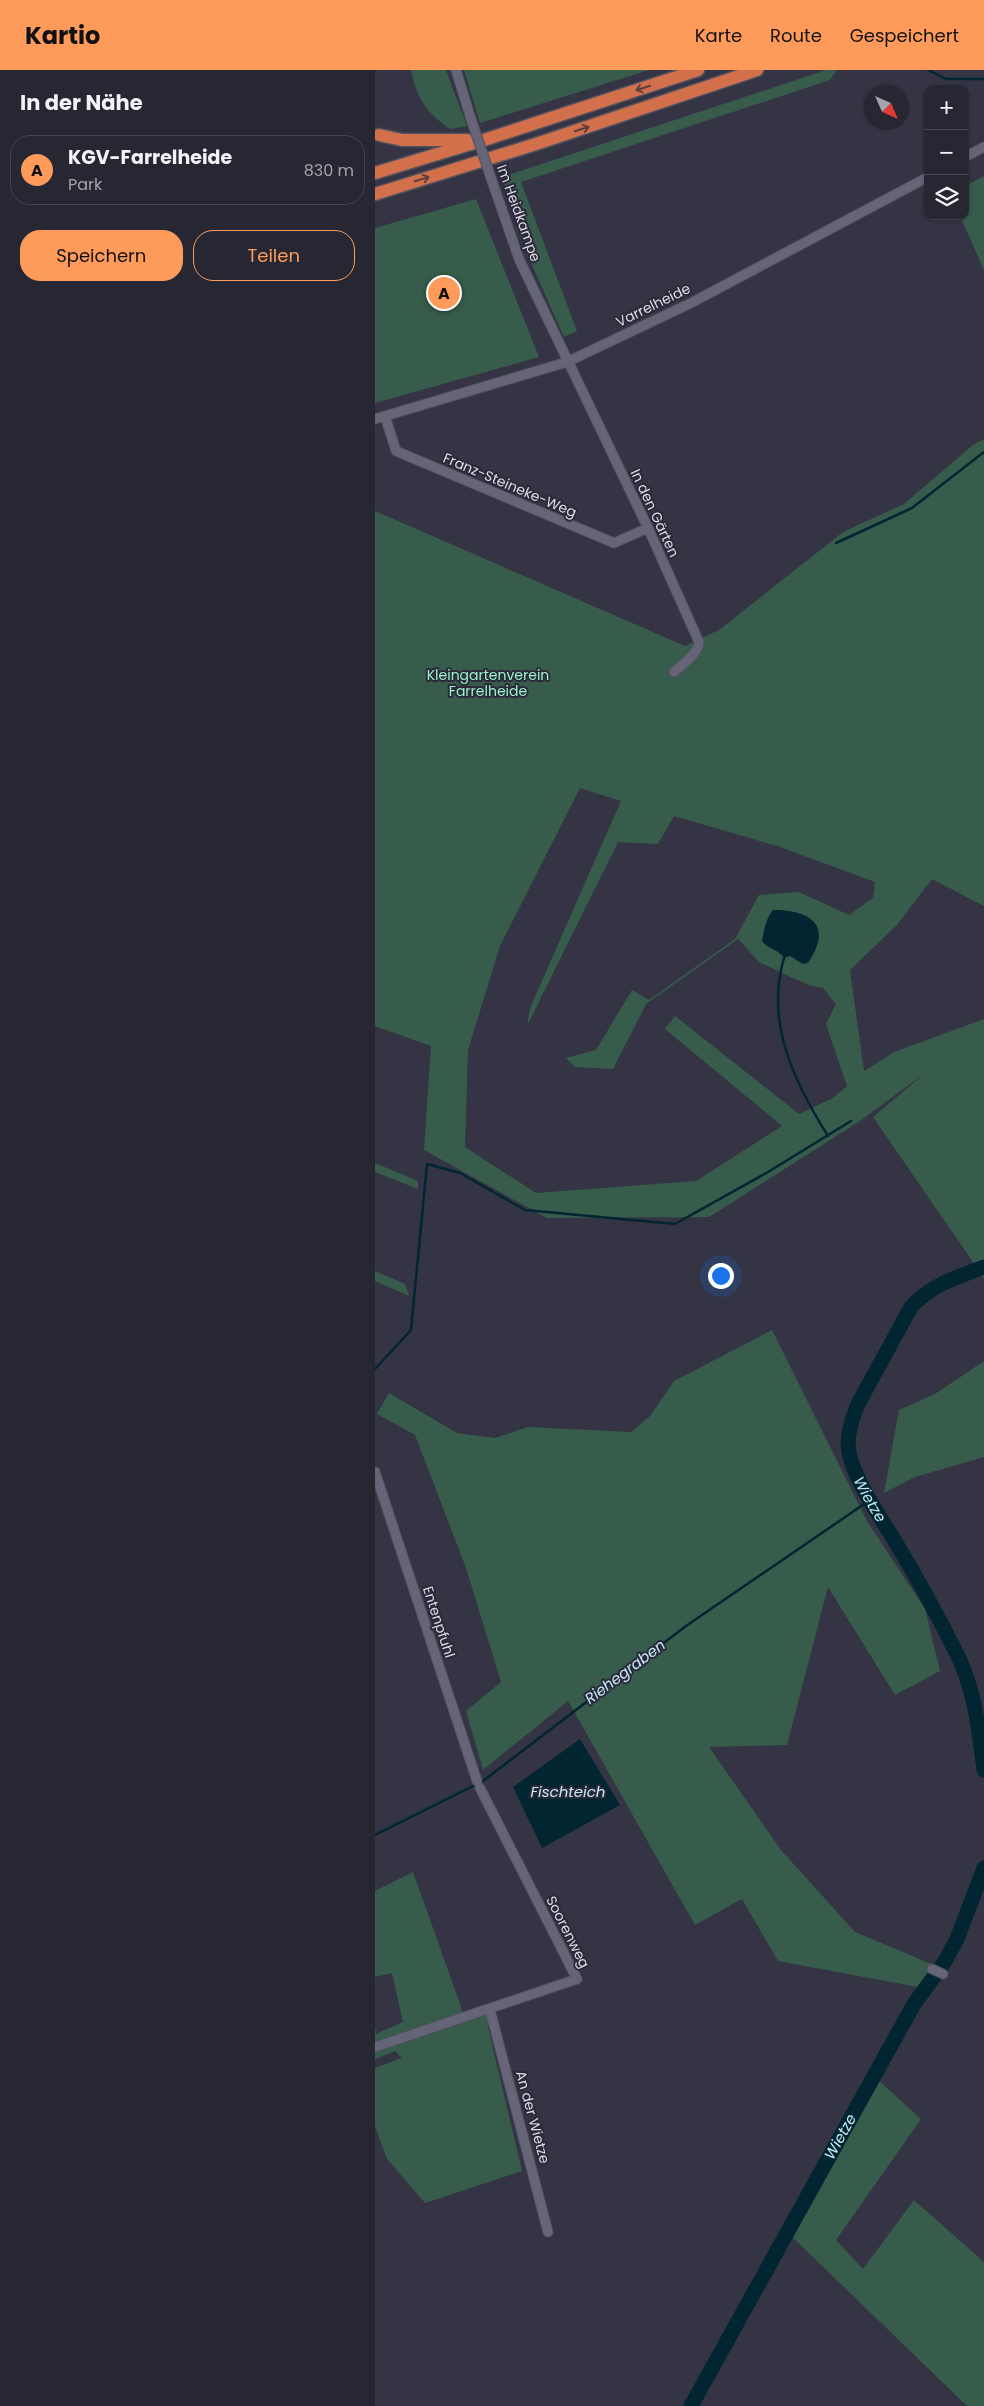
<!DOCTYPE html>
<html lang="de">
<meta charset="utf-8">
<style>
body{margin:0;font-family:Poppins,sans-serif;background:#33333f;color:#f1f3f6}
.controls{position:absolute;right:15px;top:15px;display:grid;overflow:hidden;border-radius:10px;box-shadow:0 1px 4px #0004}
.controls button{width:45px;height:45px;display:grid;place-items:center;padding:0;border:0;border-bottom:1px solid #43444e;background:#272733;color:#f1f3f6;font:25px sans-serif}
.compass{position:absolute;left:489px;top:15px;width:45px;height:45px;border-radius:50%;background:#272733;box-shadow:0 1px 4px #0004;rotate:135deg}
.you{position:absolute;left:345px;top:1205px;width:18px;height:18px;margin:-12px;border:4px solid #fff;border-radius:50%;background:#1a73e8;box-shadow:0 0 0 8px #1a73e833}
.badge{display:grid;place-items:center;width:32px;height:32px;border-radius:50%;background:#ff9b5a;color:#111;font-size:16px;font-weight:700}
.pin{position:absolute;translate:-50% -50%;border:2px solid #fff;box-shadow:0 1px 5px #0006}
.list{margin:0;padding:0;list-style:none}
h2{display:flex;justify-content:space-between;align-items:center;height:65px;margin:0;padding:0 20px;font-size:21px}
h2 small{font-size:16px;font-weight:400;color:#a4a5ac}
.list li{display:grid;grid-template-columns:32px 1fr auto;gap:15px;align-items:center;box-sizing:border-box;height:70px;margin:0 10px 10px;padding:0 10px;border:1px solid #43444e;border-radius:20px}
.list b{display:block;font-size:19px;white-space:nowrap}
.list p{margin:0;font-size:16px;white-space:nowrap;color:#a4a5ac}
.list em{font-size:16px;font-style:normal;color:#a4a5ac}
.actions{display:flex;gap:10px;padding:15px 20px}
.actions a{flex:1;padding:11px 0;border:1px solid #ff9b5a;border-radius:20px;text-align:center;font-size:18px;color:#ff9b5a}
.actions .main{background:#ff9b5a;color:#111}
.icon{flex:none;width:28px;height:28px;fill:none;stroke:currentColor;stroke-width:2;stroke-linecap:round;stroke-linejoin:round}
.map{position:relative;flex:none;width:609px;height:2336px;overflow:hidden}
header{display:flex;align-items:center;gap:30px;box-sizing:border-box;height:70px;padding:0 25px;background:#ff9b5a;color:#111}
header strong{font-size:24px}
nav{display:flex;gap:28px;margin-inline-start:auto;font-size:18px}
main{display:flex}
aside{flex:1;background:#272733}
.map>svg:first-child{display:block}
</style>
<header>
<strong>Kartio</strong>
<nav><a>Karte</a><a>Route</a><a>Gespeichert</a></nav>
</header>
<main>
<aside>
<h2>In der Nähe<small></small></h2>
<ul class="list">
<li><span class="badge">A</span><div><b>KGV-Farrelheide</b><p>Park</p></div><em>830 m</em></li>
</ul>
<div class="actions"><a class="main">Speichern</a><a>Teilen</a></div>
</aside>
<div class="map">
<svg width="609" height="2336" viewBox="0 0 609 2336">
<rect width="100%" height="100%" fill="#343444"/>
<path fill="#375c4b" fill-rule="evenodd" d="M36,0H71L92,56L75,59C51,42 42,29 36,0Z
M89,0H274L105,53Z
M451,0H462L455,10L146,112L202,261L189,267L149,177L127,107Z
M609,106V200L585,146H590V116Z
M101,129L164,287L0,333V158Z
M609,369V836L557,809L521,856L475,900L489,1001L519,982L609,949V1208L498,1047L550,1003L485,1051L334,1147L172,1148L49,1080L56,976L0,956V441L310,576L344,560L468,462L529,434L598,375ZM205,718L246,731L155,938L152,956L243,772L283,774L299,746L405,777L500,812L498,828L474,845L424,822L384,825L360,869L274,930L257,920L221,980L191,988L200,997L238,999L271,934L363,869L384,892L433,915L448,918L461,934L451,954L472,1016L458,1028L424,1044L300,946L290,959L407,1056L321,1111L161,1123L90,1077L93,980L125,876Z
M0,1093L43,1111V1119L0,1102Z
M0,1201L30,1214L34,1226L0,1211Z
M397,1260L492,1451L550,1539L565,1601L520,1625L453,1517L412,1675L334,1677L406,1780L480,1862L561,1896L548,1918L403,1891L367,1829L320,1855L193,1631L108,1700L91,1641L126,1612L91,1498L40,1365L2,1344L14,1323L82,1363L120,1368L153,1357L256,1362L275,1346L299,1311Z
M609,1291V1387L540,1407L509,1423L524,1340L560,1324Z
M38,1802L85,1934L88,1948L115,1940L113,1957L147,2101L50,2133L12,2089L0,2056V1998L27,1988L20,1981L0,1989V1956L1,1964L28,1952L17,1903L0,1907V1821Z
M499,2006L546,2049L461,2170L488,2199L539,2130L609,2192V2336H592L413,2163Z"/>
<path fill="#022631" d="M398,840C437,840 458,856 433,893L428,894L415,886L409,888C403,879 393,879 387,871C389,860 391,848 398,840Z
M205,1669L245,1735L167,1778L138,1717Z"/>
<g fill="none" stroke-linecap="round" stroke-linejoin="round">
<path stroke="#022631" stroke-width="2.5" d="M553,0L571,9H609
M461,473L537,438L609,382
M409,888C390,952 419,1012 453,1066
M0,1299L36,1260L52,1094L85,1103L150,1140L300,1154L393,1102L476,1051
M0,1765L108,1711L311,1556L495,1430"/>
<g stroke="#022631" stroke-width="15">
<path id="s1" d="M609,1197C582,1207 556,1215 536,1237L483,1334C477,1349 471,1366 474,1382C479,1410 506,1448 521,1473C543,1509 564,1548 583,1586C600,1622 604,1661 609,1700"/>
<path id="s2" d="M316,2336L539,1934L569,1893L582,1869L609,1798"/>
</g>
<defs>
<path id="minor" d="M81,0L95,46
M590,87L609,77
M118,114L144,189L273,458L324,572C324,583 307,595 299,602
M10,346L21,381L239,473L273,458
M0,349L192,292L316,233L553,107
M0,1402L102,1711
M557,1899L568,1904
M115,1940L173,2162
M0,1977L202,1909L105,1718"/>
<path id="highway" d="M4,65L27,70H92
M0,103L112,69L323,0
M0,124L161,74L382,0"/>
</defs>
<use href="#minor" stroke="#52515f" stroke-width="11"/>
<use href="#highway" stroke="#52515f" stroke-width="15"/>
<use href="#minor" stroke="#666578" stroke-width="9"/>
<use href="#highway" stroke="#d1704a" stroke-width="12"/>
<defs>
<path id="minor-bridge" d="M95,46L118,114"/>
</defs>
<use href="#minor-bridge" stroke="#52515f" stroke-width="11" stroke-linecap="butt"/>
<use href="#minor-bridge" stroke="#666578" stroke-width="9"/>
</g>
<defs><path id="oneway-shaft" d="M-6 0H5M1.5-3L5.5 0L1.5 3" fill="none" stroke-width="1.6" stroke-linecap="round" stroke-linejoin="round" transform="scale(1.25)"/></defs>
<g stroke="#5c3f3f">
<use href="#oneway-shaft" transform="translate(268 18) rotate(162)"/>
<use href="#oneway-shaft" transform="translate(207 59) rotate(-18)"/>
<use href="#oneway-shaft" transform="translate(47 109) rotate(-17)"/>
</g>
<g text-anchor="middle" stroke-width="4" stroke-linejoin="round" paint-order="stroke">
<g font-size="14" fill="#dddce7" stroke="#2a2a3a">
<text transform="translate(144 143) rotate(70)" y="5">Im Heidkampe</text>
<text transform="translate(278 235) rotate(-26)" y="5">Varrelheide</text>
<text transform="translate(135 415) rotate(23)" y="5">Franz-Steineke-Weg</text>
<text transform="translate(280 443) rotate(65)" y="5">In den Gärten</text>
<text transform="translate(64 1552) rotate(72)" y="5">Entenpfuhl</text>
<text transform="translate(193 1862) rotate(63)" y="5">Soorenweg</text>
<text transform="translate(158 2047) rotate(75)" y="5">An der Wietze</text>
</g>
<g font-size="14" fill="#9af4cb" stroke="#2a2a3a">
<text x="113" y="610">Kleingartenverein<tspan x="113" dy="16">Farrelheide</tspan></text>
</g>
<g font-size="15" font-style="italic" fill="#c7ebf8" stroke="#2a2a3a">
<text dy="5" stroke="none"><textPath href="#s1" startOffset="296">Wietze</textPath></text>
<text transform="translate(250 1602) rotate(-37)" y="5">Riehegraben</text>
<text x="193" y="1727">Fischteich</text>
<text dy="5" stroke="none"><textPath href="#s2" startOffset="308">Wietze</textPath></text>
</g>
</g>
</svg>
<div class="controls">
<button>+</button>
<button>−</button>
<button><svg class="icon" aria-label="layers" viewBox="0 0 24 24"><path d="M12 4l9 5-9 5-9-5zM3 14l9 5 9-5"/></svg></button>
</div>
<svg class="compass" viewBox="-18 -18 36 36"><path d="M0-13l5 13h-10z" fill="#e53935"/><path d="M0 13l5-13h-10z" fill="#a4a5ac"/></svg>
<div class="you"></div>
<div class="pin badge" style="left:69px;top:223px">A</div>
</div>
</main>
